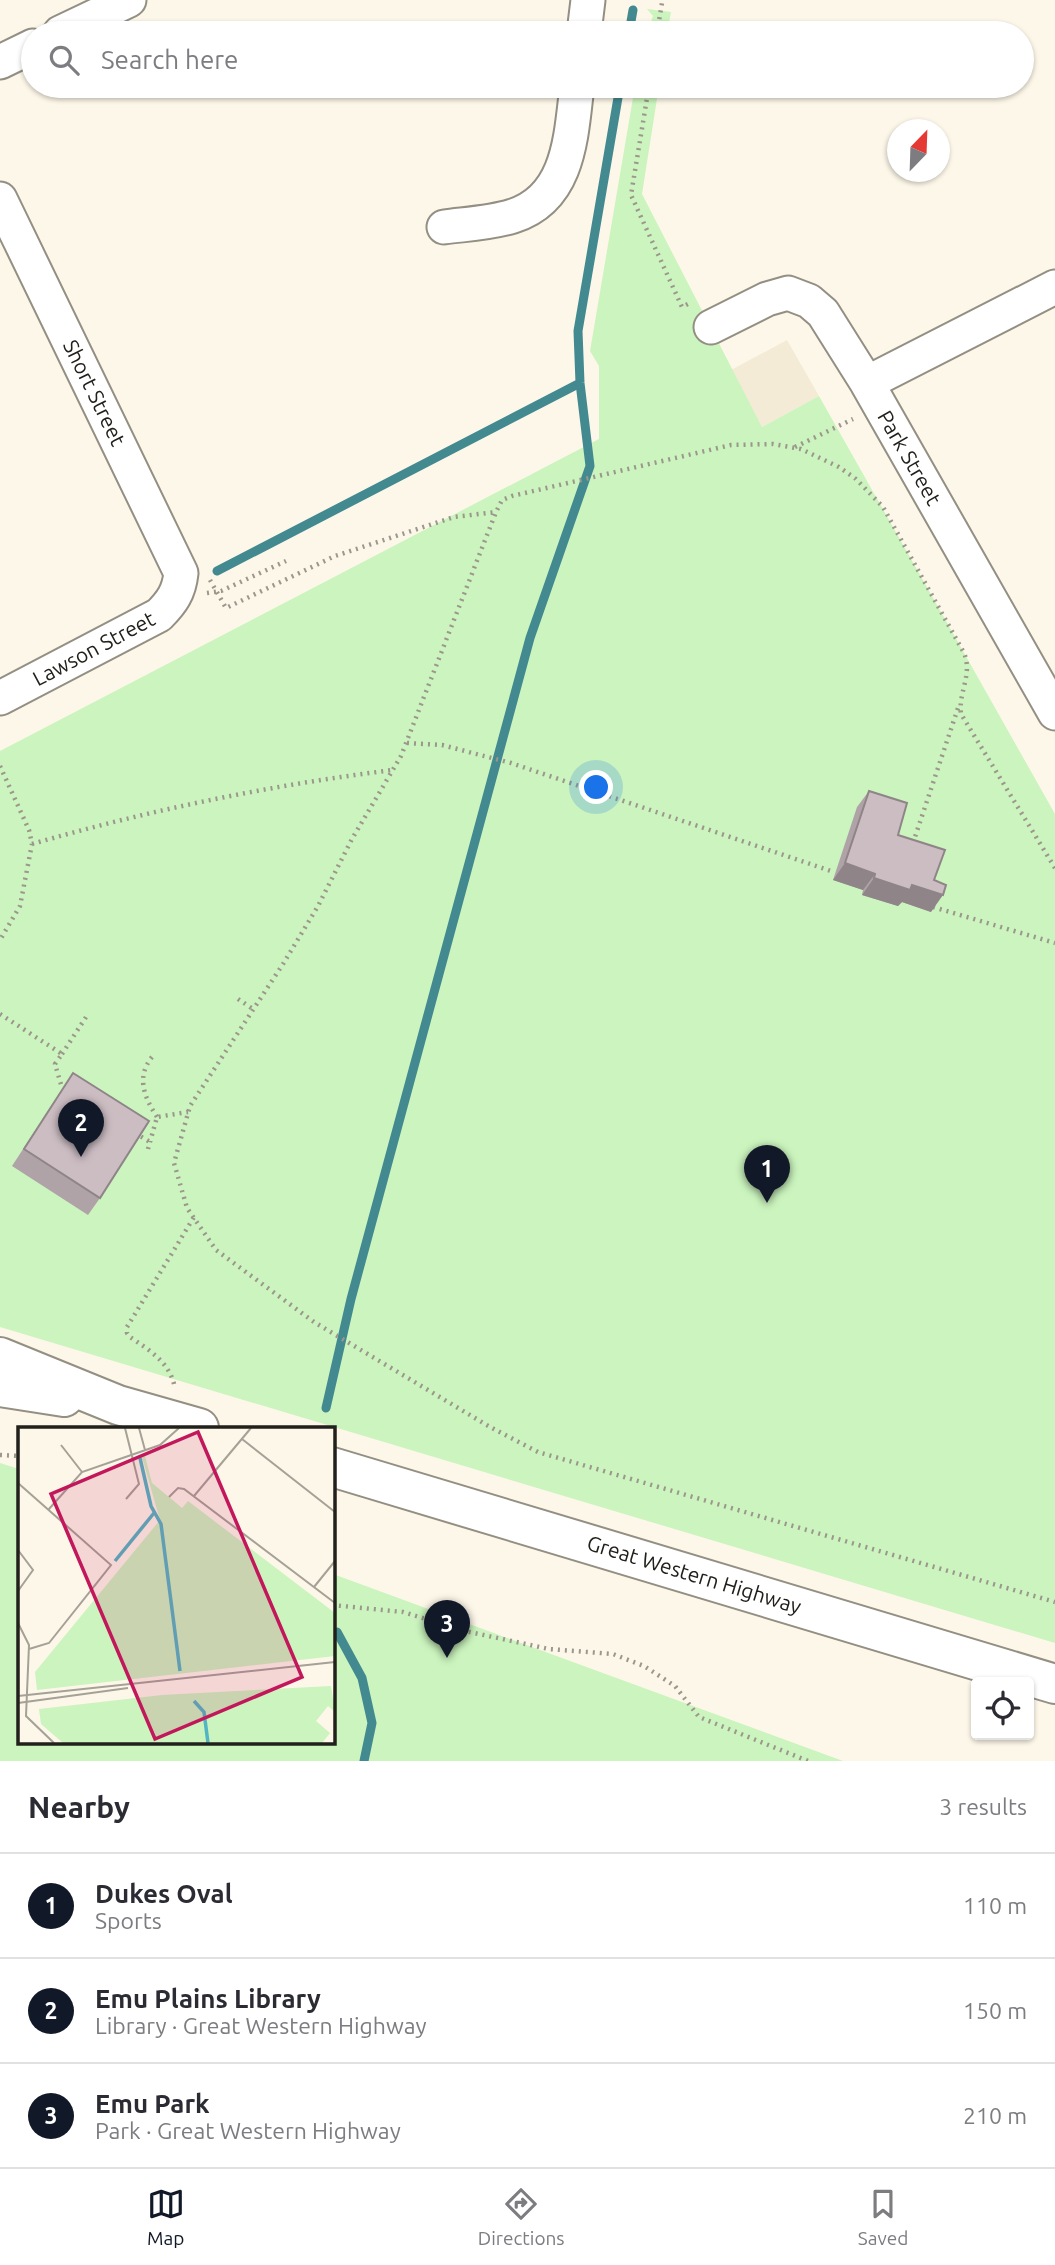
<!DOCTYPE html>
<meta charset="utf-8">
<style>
body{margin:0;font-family:Ubuntu,sans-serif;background:#f7f7f7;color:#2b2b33}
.controls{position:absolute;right:21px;bottom:21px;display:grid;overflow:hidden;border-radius:7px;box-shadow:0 2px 5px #0004}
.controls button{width:63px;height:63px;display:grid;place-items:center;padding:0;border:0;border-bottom:2px solid #e1e1e2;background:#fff;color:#2b2b33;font:35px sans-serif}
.compass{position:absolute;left:887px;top:119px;width:63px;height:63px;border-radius:50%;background:#fff;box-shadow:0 2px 5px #0004;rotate:23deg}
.you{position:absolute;left:597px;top:788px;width:24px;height:24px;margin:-18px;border:5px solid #fff;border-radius:50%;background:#1a73e8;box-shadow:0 0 0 10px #1a73e833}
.badge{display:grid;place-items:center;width:46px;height:46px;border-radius:50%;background:#111827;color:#fff;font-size:23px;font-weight:700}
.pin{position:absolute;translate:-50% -58px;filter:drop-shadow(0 2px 4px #0008)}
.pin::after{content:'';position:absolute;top:37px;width:24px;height:21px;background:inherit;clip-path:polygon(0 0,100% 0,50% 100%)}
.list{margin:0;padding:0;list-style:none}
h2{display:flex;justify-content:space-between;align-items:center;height:91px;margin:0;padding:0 28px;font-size:30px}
h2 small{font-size:23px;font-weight:400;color:#7c7c81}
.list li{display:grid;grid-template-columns:46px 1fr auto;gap:21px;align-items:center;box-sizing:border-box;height:105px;padding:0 28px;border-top:2px solid #e1e1e2}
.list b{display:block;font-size:26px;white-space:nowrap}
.list p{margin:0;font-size:23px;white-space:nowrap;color:#7c7c81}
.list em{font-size:23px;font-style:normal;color:#7c7c81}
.icon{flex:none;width:38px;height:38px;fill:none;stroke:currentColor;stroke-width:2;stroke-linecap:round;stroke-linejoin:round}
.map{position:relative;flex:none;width:1055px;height:1761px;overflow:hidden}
.search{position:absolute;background:#fff;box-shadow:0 2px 5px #0004;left:21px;right:21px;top:21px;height:77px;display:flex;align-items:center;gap:18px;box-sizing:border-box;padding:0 24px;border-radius:38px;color:#7c7c81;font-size:26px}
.sheet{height:406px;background:#fff}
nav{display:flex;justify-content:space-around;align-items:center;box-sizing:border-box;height:98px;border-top:2px solid #e1e1e2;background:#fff;font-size:19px;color:#7c7c81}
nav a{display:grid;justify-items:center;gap:4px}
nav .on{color:#111827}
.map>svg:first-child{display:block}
</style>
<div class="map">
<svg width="1055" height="1761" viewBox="0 0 1055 1761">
<rect width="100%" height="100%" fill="#fdf7e9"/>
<path fill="#f4ebd7" d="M787,340L819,396L762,427L731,370Z"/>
<path fill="#cbf4be" d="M647,9L671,12L667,33H647L653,16Z
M635,86H659L642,194L762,427L819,396L1055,814V1643L0,1327V751L599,439V366L590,351Z
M0,1463L19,1469V1742H332L333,1574L843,1761H0Z"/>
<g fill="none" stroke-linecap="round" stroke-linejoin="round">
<path stroke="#438990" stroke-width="9" d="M629,33L633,10
M217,571L580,383
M326,1408L351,1299L530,638L590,466L580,383L578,331L620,86
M337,1632L362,1678L372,1723L364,1761"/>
<defs>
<path id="minor" d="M60,33L129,0
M584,33L588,0
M0,62L33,46
M0,199L181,573C179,592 172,602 159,615L0,698
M444,227C467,224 491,223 513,216C570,198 571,135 577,86
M711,327L767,299L788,293L809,301L823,313L867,383L1055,713
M867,383L1055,287"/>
<path id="trunk" d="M0,1357L118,1405L199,1428
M0,1387L64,1397
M332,1467L1055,1684"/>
</defs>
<use href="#minor" stroke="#948f83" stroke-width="37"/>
<use href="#trunk" stroke="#948f83" stroke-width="42"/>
<path stroke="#9c978d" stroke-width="4.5" stroke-dasharray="2 5" stroke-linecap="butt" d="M657,33L662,3
M649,86L631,195L682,307L690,303
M795,447L853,419
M210,580L226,608L335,556L454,517L496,512
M207,593L221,591L286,561
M407,743L442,745L511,763L831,871
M0,766L29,830L32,844L20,906L0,940
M913,843L959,705
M32,844C150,810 271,785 393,770
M1055,868L961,714C958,693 973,674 964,653L883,507L856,479L839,467L801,449L773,444L731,445L512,496L502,500L496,512L401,756L352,839L318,906L283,964L190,1106L174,1163L187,1208L216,1250L314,1322L490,1427L538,1452L1055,1602
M933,907L1055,943
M238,999L253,1009
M0,1014L62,1054L55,1064L62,1088L65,1090
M62,1054L88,1014
M152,1057C136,1077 144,1097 157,1117
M135,1133L150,1142
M148,1149L157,1117L188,1112
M174,1384C168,1361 149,1350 130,1337L127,1333V1327L194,1217
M0,1455L19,1456
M332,1605L403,1612L465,1631L549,1649L613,1654L644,1666L675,1686L699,1717L808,1761"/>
<use href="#minor" stroke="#fff" stroke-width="33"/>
<use href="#trunk" stroke="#fff" stroke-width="38"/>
</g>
<path fill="#afa3a8" d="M869,791L898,835L931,912L902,902L898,906L862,895L863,890L833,880L857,807Z
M73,1073L100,1198L88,1215L12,1166Z"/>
<path fill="#8f8488" d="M845,863L875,874L863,890L833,880Z
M874,878L912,885L943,895L931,912L902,902L898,906L862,895Z"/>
<path fill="#ccbdc3" stroke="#8f8488" stroke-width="2" d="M869,791L907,803L898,835L945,850L934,880L946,885L943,895L912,885L910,890L874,878L875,874L845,863Z
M73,1073L149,1121L100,1198L24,1149Z"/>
<g text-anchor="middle" stroke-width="7" stroke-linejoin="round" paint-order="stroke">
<g font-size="21" fill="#22201b" stroke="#fff">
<text transform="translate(94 393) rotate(64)" y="7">Short Street</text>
<text transform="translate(909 458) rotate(60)" y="7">Park Street</text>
<text transform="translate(94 649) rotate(-28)" y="7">Lawson Street</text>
<text transform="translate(694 1575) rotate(17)" y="7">Great Western Highway</text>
</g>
</g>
<g transform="translate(18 1427)">
<rect width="317" height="317" fill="#fdf7e9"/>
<path d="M127,29L134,56L157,75L164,81L170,74L317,186V229L19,263L17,245L142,93L124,30ZM313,259L317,285L310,279L298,294L312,306L304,316H45L23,297L21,282L144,268Z" fill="#cbf4be"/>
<path fill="none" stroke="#51b6c2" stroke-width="3.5" d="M122,31L133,79L143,97L162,244M97,134L136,86M176,274L186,285L190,316"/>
<path fill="none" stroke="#a5a197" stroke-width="2" d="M107,1L121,57L108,72M121,1L127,23M224,12L317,85M43,18L64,45M0,56L93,138L31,216L11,222M176,69L233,1M151,70L160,61L166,62L317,176M31,82L64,45L142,18L161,1M0,123L15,143L0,164M296,160L317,134M0,196L11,218L8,289L36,316M0,269L317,235M0,276L110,261"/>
<path fill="#c2185b" fill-opacity="0.15" stroke="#c2185b" stroke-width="3.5" d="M180,5L284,250L137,312L33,67Z"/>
<rect width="317" height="317" fill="none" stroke="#22201b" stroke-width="3.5"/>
</g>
</svg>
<div class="controls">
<button><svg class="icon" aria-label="locate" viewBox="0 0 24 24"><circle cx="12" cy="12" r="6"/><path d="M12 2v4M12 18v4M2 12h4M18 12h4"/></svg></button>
</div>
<svg class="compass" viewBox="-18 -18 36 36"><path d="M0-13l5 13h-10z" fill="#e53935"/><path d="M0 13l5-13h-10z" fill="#7c7c81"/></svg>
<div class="you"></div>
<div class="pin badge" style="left:767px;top:1203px">1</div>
<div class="pin badge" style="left:81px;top:1157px">2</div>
<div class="pin badge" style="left:447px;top:1658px">3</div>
<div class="search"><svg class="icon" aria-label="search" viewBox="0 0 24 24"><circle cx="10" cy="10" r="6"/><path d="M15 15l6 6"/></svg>Search here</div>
</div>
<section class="sheet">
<h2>Nearby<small>3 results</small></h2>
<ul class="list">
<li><span class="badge">1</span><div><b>Dukes Oval</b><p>Sports</p></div><em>110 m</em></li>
<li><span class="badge">2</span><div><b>Emu Plains Library</b><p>Library · Great Western Highway</p></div><em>150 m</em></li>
<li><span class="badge">3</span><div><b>Emu Park</b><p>Park · Great Western Highway</p></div><em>210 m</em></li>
</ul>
</section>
<nav>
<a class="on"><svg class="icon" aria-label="map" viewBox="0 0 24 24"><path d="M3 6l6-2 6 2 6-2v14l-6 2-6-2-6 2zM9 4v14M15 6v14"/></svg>Map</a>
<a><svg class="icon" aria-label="directions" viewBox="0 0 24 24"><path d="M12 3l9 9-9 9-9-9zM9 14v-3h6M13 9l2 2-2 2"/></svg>Directions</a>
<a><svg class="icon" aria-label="saved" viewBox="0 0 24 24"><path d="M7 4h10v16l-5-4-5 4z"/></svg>Saved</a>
</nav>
